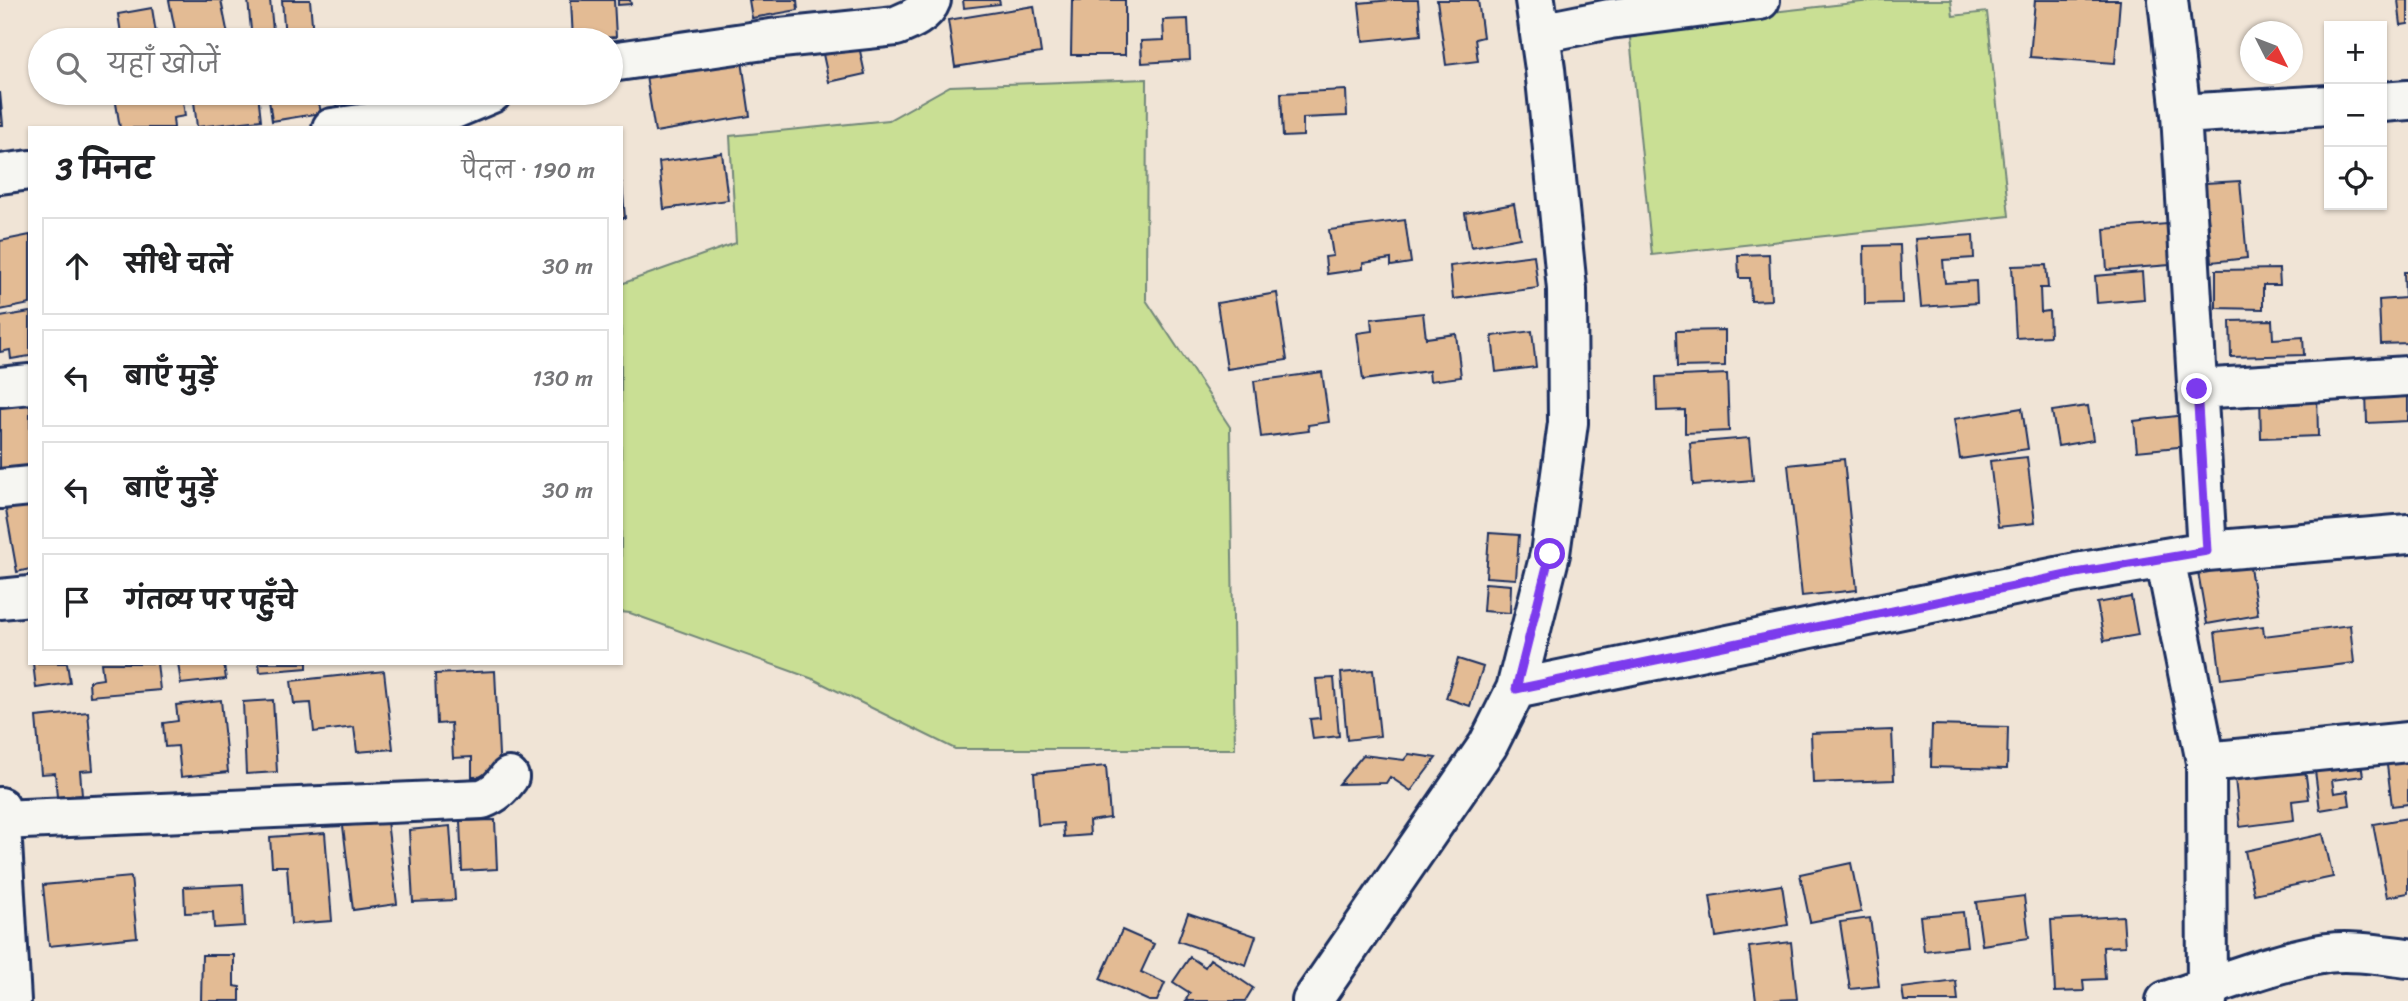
<!DOCTYPE html>
<html lang="hi">
<meta charset="utf-8">
<style>
body{margin:0;font-family:Sriracha,"Playpen Sans Deva",sans-serif;background:#f2f2f2;color:#202124}
.controls{position:absolute;right:21px;top:21px;display:grid;overflow:hidden;border-radius:0px;box-shadow:0 2px 5px #0004}
.controls button{width:63px;height:63px;display:grid;place-items:center;padding:0;border:0;border-bottom:2px solid #e0e0e0;background:#fff;color:#202124;font:35px sans-serif}
.compass{position:absolute;left:2240px;top:21px;width:63px;height:63px;border-radius:50%;background:#fff;box-shadow:0 2px 5px #0004;rotate:132deg}
.stop{position:absolute;width:21px;height:21px;margin:-16px;border:5px solid #7c3aed;border-radius:50%;background:#fff}
.stop.end{background:#7c3aed;border-color:#fff;box-shadow:0 2px 7px #0008}
.list{margin:0;padding:0;list-style:none}
h2{display:flex;justify-content:space-between;align-items:center;height:91px;margin:0;padding:0 28px;font-size:30px}
h2 small{font-size:23px;font-weight:400;color:#757577}
.list li{display:grid;grid-template-columns:46px 1fr auto;gap:21px;align-items:center;box-sizing:border-box;height:98px;margin:0 14px 14px;padding:0 14px;border:2px solid #e0e0e0;border-radius:0px}
.list b{display:block;font-size:26px;white-space:nowrap}
.list em{font-size:23px;font-style:normal;color:#757577}
.icon{flex:none;width:38px;height:38px;fill:none;stroke:currentColor;stroke-width:2;stroke-linecap:round;stroke-linejoin:round}
.map{position:relative;flex:none;width:2408px;height:1001px;overflow:hidden}
.search{position:absolute;background:#fff;box-shadow:0 2px 5px #0004;left:28px;top:28px;width:595px;height:77px;display:flex;align-items:center;gap:18px;box-sizing:border-box;padding:0 24px;border-radius:38px;color:#757577;font-size:26px}
.panel{position:absolute;background:#fff;box-shadow:0 2px 5px #0004;left:28px;top:126px;width:595px;height:539px;border-radius:0px}
.map>svg:first-child{display:block}
</style>
<div class="map">
<svg width="2408" height="1001" viewBox="0 0 2408 1001">
<rect width="100%" height="100%" fill="#f0e4d6"/>
<filter id="ink" filterUnits="userSpaceOnUse"><feTurbulence type="fractalNoise" baseFrequency=".0143" numOctaves="2"/><feDisplacementMap in="SourceGraphic" scale="14" xChannelSelector="R" yChannelSelector="G"/><feConvolveMatrix kernelMatrix="1 2 1 2 8 2 1 2 1" color-interpolation-filters="sRGB"/></filter>
<g filter="url(#ink)">
<path fill="#c9df94" stroke="#728779" stroke-width="2" d="M1880,0H1951L1953,16L1987,12L2009,216L1652,255L1629,28Z
M1147,79L1146,300L1230,427L1235,749H955L813,679L630,613L621,612V284L736,243L730,136L889,120L950,86Z"/>
<path fill="#e3bb94" stroke="#1b2f5e" stroke-width="2" d="M169,0H221L229,40H177Z
M248,0H270L274,40H252Z
M282,0H310L313,35L285,38Z
M571,0H614L616,37L573,40Z
M618,0H630L631,4L618,5Z
M749,0H797L798,10L752,18Z
M963,0H999L1000,4L964,8Z
M1072,0H1125V55H1071Z
M1392,0H1418L1421,35L1363,41L1359,3Z
M1437,0H1478L1483,37L1475,39L1478,61L1446,65Z
M2035,0H2120L2115,63L2030,57Z
M2398,0H2408V24L2401,25Z
M1034,6L1041,53L955,67L948,20Z
M152,8L157,40H122L118,14Z
M1188,19L1190,60L1142,63L1141,41L1164,40L1163,20Z
M857,37L865,74L829,82L821,45Z
M742,61L750,116L655,132L646,76Z
M1346,90L1347,116L1303,118V136L1283,137L1281,93Z
M0,92L3,125H0Z
M123,93H169V96L182,94L185,116L173,118L174,128H120L115,97L124,95Z
M193,93H258L261,120L197,127Z
M268,93H317L321,113L272,121Z
M359,93H434L363,109Z
M722,153L728,200L664,209L659,162Z
M2240,181L2247,258L2212,262L2205,183Z
M622,183L625,218H621V183Z
M1514,204L1520,238L1471,247L1465,213Z
M1405,220L1411,263L1391,266V259L1363,263V269L1327,274L1325,257L1333,256L1329,230Z
M2167,224L2170,265L2107,270L2104,229Z
M30,235V304L0,310V241Z
M1973,235L1974,258L1943,260L1945,283L1976,281L1977,303L1921,307L1915,239Z
M1900,245L1902,303L1865,304L1864,246Z
M1769,254L1771,300L1751,301L1750,278H1739L1738,255Z
M1534,255L1538,288L1453,299L1450,266Z
M2046,265L2048,288H2040L2041,312L2049,311L2050,336L2016,338L2012,266Z
M2279,269L2280,285H2263V309L2216,308V270Z
M2142,272L2144,299L2097,303L2095,276Z
M2404,272H2408V343L2381,344L2379,300L2405,298Z
M1277,293L1287,360L1227,369L1217,303Z
M30,312V356L11,359L10,350L0,352V317Z
M1423,313L1426,338L1456,334L1461,377L1430,381L1429,371L1363,380L1357,333L1372,331L1371,319Z
M2272,320L2273,339L2303,337L2304,355L2231,357L2230,321Z
M1725,330V366L1677,367L1676,331Z
M1532,331L1536,367L1496,372L1492,336Z
M1322,372L1329,422L1308,425L1309,431L1261,437L1254,381Z
M1727,374L1729,431L1685,433V410L1657,411L1656,377Z
M2317,391L2318,436L2261,438L2260,394Z
M2408,391V421L2367,423L2366,392Z
M30,402V474L0,472V406Z
M2088,406L2093,440L2058,446L2052,411Z
M2022,408L2028,449L1960,459L1954,419Z
M2185,415L2188,446L2137,451L2134,421Z
M1749,438L1753,480L1693,485L1690,443Z
M2027,457L2035,523L1998,527L1990,461Z
M1844,459L1857,590L1802,596L1788,465Z
M30,495V569L17,572L4,499Z
M1489,533L1519,535L1516,579L1486,577Z
M2248,556L2258,615L2207,624L2197,566Z
M1485,583L1511,585L1510,613L1483,611Z
M2131,597L2138,635L2104,641L2097,603Z
M2350,625L2354,663L2221,679L2215,632L2263,626L2264,636Z
M1458,659L1483,667L1470,706L1446,698Z
M33,663H67L70,683L36,688Z
M101,663H157L160,690L90,696L89,681L103,679Z
M178,663H234V664L224,665L226,679L181,684Z
M259,663H307V668L260,672Z
M1373,670L1380,736L1347,740L1341,673Z
M384,671L393,749L357,752L354,727L314,732L311,703L294,704L291,681Z
M495,671L500,776L472,777V757L453,758L451,723L437,724L435,674Z
M1334,678L1339,736L1313,739L1310,719L1320,718L1316,679Z
M221,700L228,772L181,777L178,746L165,747L163,723L178,721L176,705Z
M273,700L277,772L246,774L243,702Z
M88,712L93,770L80,771L82,795L57,797L55,773L41,774L36,717Z
M1932,725L2008,727L2007,769L1931,767Z
M1892,730L1894,780L1813,783L1811,733Z
M1409,754L1436,758L1411,791L1390,777L1386,783L1339,784L1363,755L1404,760Z
M2408,754V804L2392,806L2386,757Z
M2360,756L2363,776L2332,780L2334,793L2348,791L2350,805L2320,810L2314,763Z
M2304,761L2309,799L2292,801L2294,820L2240,827L2234,769Z
M1106,766L1110,818L1089,821L1090,835L1064,837L1063,823L1038,825L1034,773Z
M2408,818V893L2387,897L2373,824Z
M495,820L497,869L462,871L460,821Z
M387,821L397,904L353,910L343,826Z
M450,826L455,900L413,902L409,830Z
M325,833L332,921L291,924L287,866H272L270,837Z
M2323,834L2333,877L2254,894L2245,851Z
M1851,863L1861,912L1810,922L1800,874Z
M131,877L137,937L49,946L43,885Z
M243,884L245,926L214,928L213,912L185,913L184,887Z
M1782,885L1788,925L1716,937L1710,896Z
M2024,896L2029,938L1982,945L1976,902Z
M1963,912L1967,946L1924,951L1920,916Z
M1188,913L1256,936L1246,965L1178,941Z
M2123,916L2125,946L2103,947L2105,979L2083,980L2084,991L2055,992L2051,920Z
M1870,918L1879,986L1850,989L1840,922Z
M1122,930L1154,944L1141,972L1165,983L1157,1001H1149L1100,979Z
M1791,942L1797,999L1756,1001L1749,947Z
M202,955H234V986L240,987V1001H201Z
M1190,957L1205,967L1210,959L1253,988L1245,1001H1185L1190,993L1173,982Z
M1956,981L1958,1001H1904L1902,988Z"/>
<g fill="none" stroke-linecap="round" stroke-linejoin="round">
<defs>
<path id="minor" d="M2168,0L2181,114L2207,551
M1540,33L1610,19L1760,0
M611,62L771,39L896,26C909,21 926,14 931,0
M2382,102L2408,100
M2181,114L2329,105
M332,128L447,112L492,93
M0,174L30,170
M0,387L30,384
M2197,389L2408,376
M0,489L30,486
M2165,558L2206,762L2207,1001
M0,599L30,596
M1516,689L2076,573L2207,551L2408,534
M2206,762L2408,742
M0,807L11,1001
M1,820L482,799C495,794 501,788 509,777
M1312,1001L1488,745L1516,689L1550,554L1568,423L1567,289L1545,69L1535,0
M2166,1001C2217,985 2275,961 2327,953C2353,950 2382,955 2408,958"/>
</defs>
<use href="#minor" stroke="#1b2f5e" stroke-width="44"/>
<use href="#minor" stroke="#f6f6f2" stroke-width="38"/>
</g>
</g>
<g fill="none" stroke-linecap="round" stroke-linejoin="round" filter="url(#ink)">
<path stroke="#7c3aed" stroke-width="9" d="M1550,554L1516,689L2076,573L2207,551L2197,389"/>
</g>
</svg>
<div class="controls">
<button>+</button>
<button>−</button>
<button><svg class="icon" aria-label="locate" viewBox="0 0 24 24"><circle cx="12" cy="12" r="6"/><path d="M12 2v4M12 18v4M2 12h4M18 12h4"/></svg></button>
</div>
<svg class="compass" viewBox="-18 -18 36 36"><path d="M0-13l5 13h-10z" fill="#e53935"/><path d="M0 13l5-13h-10z" fill="#757577"/></svg>
<div class="stop" style="left:1550px;top:554px"></div>
<div class="stop end" style="left:2197px;top:389px"></div>
<div class="search"><svg class="icon" aria-label="search" viewBox="0 0 24 24"><circle cx="10" cy="10" r="6"/><path d="M15 15l6 6"/></svg>यहाँ खोजें</div>
<section class="panel">
<h2>3 मिनट<small>पैदल · 190 m</small></h2>
<ul class="list">
<li><svg class="icon" aria-label="ahead" viewBox="0 0 24 24"><path d="M12 20V5M6 11l6-6 6 6"/></svg><div><b>सीधे चलें</b></div><em>30 m</em></li>
<li><svg class="icon" aria-label="left" viewBox="0 0 24 24"><path d="M17 20v-9H6M10 6l-5 5 5 5"/></svg><div><b>बाएँ मुड़ें</b></div><em>130 m</em></li>
<li><svg class="icon" aria-label="left" viewBox="0 0 24 24"><path d="M17 20v-9H6M10 6l-5 5 5 5"/></svg><div><b>बाएँ मुड़ें</b></div><em>30 m</em></li>
<li><svg class="icon" aria-label="arrive" viewBox="0 0 24 24"><path d="M6 21V4h12l-3 4 3 4H6"/></svg><div><b>गंतव्य पर पहुँचे</b></div></li>
</ul>
</section>
</div>
